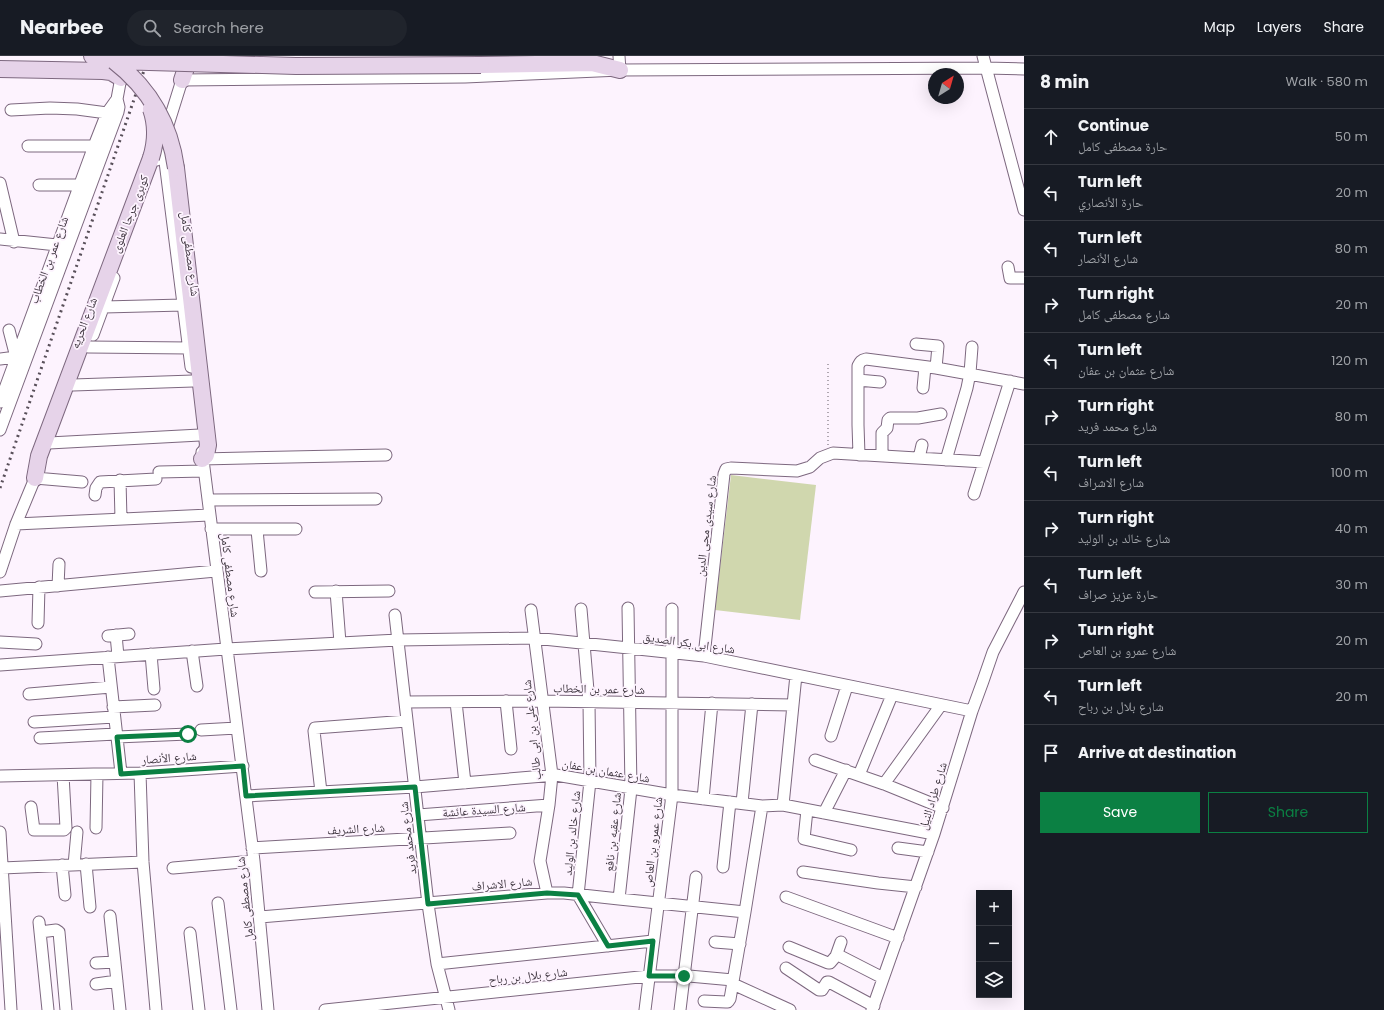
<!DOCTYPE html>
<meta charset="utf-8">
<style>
body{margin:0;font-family:Poppins,"Noto Naskh Arabic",sans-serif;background:#20242c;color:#f1f3f6}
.controls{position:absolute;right:12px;bottom:12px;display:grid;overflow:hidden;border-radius:0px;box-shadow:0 4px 16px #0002}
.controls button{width:36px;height:36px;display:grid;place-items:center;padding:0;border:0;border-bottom:1px solid #363941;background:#171b24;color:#f1f3f6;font:20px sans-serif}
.compass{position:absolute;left:928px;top:12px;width:36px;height:36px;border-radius:50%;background:#171b24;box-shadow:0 4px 16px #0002;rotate:37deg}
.stop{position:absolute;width:12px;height:12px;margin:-9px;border:3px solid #0b8043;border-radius:50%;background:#fff}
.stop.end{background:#0b8043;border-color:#fff;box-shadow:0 1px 4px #0008}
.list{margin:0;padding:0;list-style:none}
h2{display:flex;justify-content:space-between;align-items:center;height:52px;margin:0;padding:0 16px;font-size:17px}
h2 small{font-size:13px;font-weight:400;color:#9ea1a6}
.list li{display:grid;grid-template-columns:26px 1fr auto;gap:12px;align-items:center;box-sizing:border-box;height:56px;padding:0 16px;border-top:1px solid #363941}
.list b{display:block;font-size:15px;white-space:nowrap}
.list p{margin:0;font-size:13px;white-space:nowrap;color:#9ea1a6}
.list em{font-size:13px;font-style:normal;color:#9ea1a6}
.actions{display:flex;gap:8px;padding:12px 16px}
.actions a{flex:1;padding:9px 0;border:1px solid #0b8043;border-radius:0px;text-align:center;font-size:14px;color:#0b8043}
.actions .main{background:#0b8043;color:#fff}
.icon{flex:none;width:22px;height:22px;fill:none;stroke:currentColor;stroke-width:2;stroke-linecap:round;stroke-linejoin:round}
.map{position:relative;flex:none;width:1024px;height:954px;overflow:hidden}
header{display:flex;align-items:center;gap:24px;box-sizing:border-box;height:56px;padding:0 20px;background:#171b24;border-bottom:1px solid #363941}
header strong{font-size:19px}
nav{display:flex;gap:22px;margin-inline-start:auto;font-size:14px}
.search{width:280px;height:36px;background:#20242c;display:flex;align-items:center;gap:10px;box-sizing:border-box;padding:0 14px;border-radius:22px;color:#9ea1a6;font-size:15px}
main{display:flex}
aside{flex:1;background:#171b24}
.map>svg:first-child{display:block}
</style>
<header>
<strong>Nearbee</strong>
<div class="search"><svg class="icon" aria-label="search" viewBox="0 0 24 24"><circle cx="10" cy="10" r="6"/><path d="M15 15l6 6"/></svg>Search here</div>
<nav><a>Map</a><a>Layers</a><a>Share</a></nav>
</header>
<main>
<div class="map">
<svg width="1024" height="954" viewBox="0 0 1024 954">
<rect width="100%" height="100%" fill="#fdf3fe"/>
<path fill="#d0d7ae" d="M731,419L816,429L800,564L715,554Z"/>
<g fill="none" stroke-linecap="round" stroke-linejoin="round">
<defs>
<path id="street" d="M619,0L620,14
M983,0L1024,154
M11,54L50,52L77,53L107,57
M28,90H94
M163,90L191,311
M157,104L182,24L465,21L620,14L985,12L1024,13
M0,127L14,186
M39,129H79
M0,183L57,189
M1008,211L1010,222H1024
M104,251L183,249
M93,279L114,222
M916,288L938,290L936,312
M88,291L189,292
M0,303L16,301L9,274
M858,324L880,326
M73,329L193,325
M923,332L925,311
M0,346L94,90L107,57L117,43
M0,374L118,56L119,51L117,43L122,16
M49,387L200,379
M202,396L254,805L268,954
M859,399L858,369V310C860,306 861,304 866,303L936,312L1024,328
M882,400V377L887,372L888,364L890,362H918L941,358
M919,402L922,389
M202,403L386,399
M946,404L967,332L970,317L972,291
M159,416L204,415
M35,422L82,426
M120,424L121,463
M974,438L1010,325
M95,439L96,432L100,426L156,423
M208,444L376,443
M16,468L209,459
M211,473H296
M257,474L261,515
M0,516L16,468L38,415
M58,530L59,508
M0,535L216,515
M336,535L340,587
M315,536L389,535
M581,553L589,646L590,725L578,839L608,890
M531,554L552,719L549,749L540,805L547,837
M395,559L428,848L437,908L449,954
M38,567L39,531
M116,579L118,600
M108,580L129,578
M0,586L36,588
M192,595L197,630
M151,598L154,633
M704,600L724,418L726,413L731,412L797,415L810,411L820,402L833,397L984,406
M108,601L121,717
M0,609L226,593L398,584L534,582L704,600L972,655
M29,638L111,631
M506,645L511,693
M405,646L543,645L793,649
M456,646L465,727
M113,651L155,649
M34,666L114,661
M201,674L237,672
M831,680L847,630
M117,681L188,678
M40,682L116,678
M815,704L884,728L943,752
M140,717L143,806L156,954
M859,719L892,639
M0,720L140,717L243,710
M884,728L941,649
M321,736L314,675L315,672L407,665
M246,740L415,731L556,719L672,739L762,750L783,749L796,619
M703,743L712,647
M742,747L752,648
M783,749L934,778
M31,751L34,774H64L66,772L63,719
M807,754L804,783L851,794
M824,757L846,714
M418,759L549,749
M96,772L97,718
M0,776L11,954
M252,792L510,777
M898,792L928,796
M86,808L90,851
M62,809L65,839
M74,809L77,776
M723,811L730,746
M2,812L143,806
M173,812L254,805
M803,816L878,827L916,831
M786,841L898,882
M619,843L631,733L628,552
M218,847L231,954
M110,860L120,954
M260,861L547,837H564L619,843L745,856
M39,866L48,954
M40,876L56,874L59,876L66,954
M190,877L199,954
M715,886L740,888
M789,891L828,907H830L836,900H840L883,922
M836,900L841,886
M96,907L115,906
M437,908L653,885
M786,912L819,934H822L827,926H829L874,950
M96,928L117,925
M733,928L790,954
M704,945L726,946H728L730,943L745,856L762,750
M325,954L649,920H689L733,924
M645,954L672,739V553
M680,954L696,821
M872,954L934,778L972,655L983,625L993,596L1024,536"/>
<path id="secondary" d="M92,0H125
M481,9L592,7L620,14
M0,13L103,15L111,16L121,22
M182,24L190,0
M176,112L208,389L206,399L202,403
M35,422L39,400L151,102"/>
</defs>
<use href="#street" stroke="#7d687f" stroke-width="13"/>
<use href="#secondary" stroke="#7d687f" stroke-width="18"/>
<path stroke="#b0a7b1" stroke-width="2" stroke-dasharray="1 3" stroke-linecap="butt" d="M828,389V305"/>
<use href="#street" stroke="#fff" stroke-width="11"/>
<use href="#secondary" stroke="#e6d3e9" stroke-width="16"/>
<path stroke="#584f59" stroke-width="3" stroke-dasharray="2 4" stroke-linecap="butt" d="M0,432L149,0"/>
<defs>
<path id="secondary-bridge" d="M114,5L296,10L481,9
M114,5C149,32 170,68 176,112
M151,102C156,86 157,70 151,53"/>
</defs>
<use href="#secondary-bridge" stroke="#7d687f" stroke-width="18" stroke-linecap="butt"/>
<use href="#secondary-bridge" stroke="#e6d3e9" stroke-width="16"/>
</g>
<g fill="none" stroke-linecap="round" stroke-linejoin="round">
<path stroke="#0b8043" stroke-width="5" d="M188,678L117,681L121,718L243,710L246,740L415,731L428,848L547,837L578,839L608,890L653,885L649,920H684"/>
</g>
<g text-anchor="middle" stroke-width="3.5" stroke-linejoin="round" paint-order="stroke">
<g font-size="12" fill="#3d343e" stroke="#fdf3fe">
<text transform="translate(130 158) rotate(-69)" y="4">كوبرى جرجا العلوى</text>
<text transform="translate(190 198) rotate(83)" y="4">شارع مصطفى كامل</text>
<text transform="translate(49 204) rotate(-70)" y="4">شارع عمر بن الخطاب</text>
<text transform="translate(84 267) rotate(-69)" y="4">شارع الحريه</text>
<text transform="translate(706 470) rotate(-83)" y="4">شارع سيدى محى الدين</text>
<text transform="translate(230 519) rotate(83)" y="4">شارع مصطفى كامل</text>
<text transform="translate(689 587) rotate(8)" y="4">شارع ابى بكر الصديق</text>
<text transform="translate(599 633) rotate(1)" y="4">شارع عمر بن الخطاب</text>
<text transform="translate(532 674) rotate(-96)" y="4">شارع على بن ابى طالب</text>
<text transform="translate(169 702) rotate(-4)" y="4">شارع الأنصار</text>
<text transform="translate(606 715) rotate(10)" y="4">شارع عثمان بن عفان</text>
<text transform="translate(933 740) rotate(-73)" y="4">شارع طراد النيل</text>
<text transform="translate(484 754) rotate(-4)" y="4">شارع السيدة عائشة</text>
<text transform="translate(356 773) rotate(-3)" y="4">شارع الشريف</text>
<text transform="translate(613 776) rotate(-84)" y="4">شارع عقبه بن نافع</text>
<text transform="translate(572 777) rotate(-84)" y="4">شارع خالد بن الوليد</text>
<text transform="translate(408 782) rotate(-97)" y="4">شارع محمد فريد</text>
<text transform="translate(653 786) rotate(-83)" y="4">شارع عمرو بن العاص</text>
<text transform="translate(502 828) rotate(-5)" y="4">شارع الاشراف</text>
<text transform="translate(245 843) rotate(-96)" y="4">شارع مصطفى كامل</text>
<text transform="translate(528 920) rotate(-6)" y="4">شارع بلال بن رباح</text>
</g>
</g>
</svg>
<div class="controls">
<button>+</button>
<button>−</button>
<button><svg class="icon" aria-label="layers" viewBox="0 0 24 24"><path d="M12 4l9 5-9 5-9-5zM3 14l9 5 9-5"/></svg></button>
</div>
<svg class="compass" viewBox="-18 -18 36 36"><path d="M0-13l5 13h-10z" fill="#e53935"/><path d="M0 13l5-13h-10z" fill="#9ea1a6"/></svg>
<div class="stop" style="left:188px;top:678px"></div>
<div class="stop end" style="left:684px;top:920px"></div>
</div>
<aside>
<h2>8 min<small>Walk · 580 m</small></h2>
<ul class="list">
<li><svg class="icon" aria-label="ahead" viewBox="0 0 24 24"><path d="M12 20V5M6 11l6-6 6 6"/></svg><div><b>Continue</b><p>حارة مصطفى كامل</p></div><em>50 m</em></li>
<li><svg class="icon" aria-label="left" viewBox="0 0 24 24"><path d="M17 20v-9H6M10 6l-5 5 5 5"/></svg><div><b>Turn left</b><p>حارة الأنصاري</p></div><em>20 m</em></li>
<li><svg class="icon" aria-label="left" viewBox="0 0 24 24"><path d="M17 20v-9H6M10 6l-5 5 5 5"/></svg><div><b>Turn left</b><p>شارع الأنصار</p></div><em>80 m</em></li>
<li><svg class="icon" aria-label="right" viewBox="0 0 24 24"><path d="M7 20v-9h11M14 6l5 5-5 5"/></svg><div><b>Turn right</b><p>شارع مصطفى كامل</p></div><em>20 m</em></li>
<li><svg class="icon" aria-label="left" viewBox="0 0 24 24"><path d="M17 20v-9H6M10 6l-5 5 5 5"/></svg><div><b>Turn left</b><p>شارع عثمان بن عفان</p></div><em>120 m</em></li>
<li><svg class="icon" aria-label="right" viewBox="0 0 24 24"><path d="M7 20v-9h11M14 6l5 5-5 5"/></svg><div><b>Turn right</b><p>شارع محمد فريد</p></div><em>80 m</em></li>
<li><svg class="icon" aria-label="left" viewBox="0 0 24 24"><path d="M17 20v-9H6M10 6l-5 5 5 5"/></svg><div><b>Turn left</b><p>شارع الاشراف</p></div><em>100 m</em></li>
<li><svg class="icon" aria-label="right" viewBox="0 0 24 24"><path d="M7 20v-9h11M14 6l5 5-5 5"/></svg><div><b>Turn right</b><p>شارع خالد بن الوليد</p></div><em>40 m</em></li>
<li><svg class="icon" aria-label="left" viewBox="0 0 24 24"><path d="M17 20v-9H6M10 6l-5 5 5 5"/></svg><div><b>Turn left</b><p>حارة عزيز صراف</p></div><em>30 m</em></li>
<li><svg class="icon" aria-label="right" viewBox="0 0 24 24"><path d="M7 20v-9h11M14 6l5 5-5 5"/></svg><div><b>Turn right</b><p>شارع عمرو بن العاص</p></div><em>20 m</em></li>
<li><svg class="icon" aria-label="left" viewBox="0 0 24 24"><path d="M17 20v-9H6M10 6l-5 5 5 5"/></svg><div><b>Turn left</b><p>شارع بلال بن رباح</p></div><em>20 m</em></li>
<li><svg class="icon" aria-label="arrive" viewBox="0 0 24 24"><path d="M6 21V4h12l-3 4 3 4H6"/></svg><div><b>Arrive at destination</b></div></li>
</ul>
<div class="actions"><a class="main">Save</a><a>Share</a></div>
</aside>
</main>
